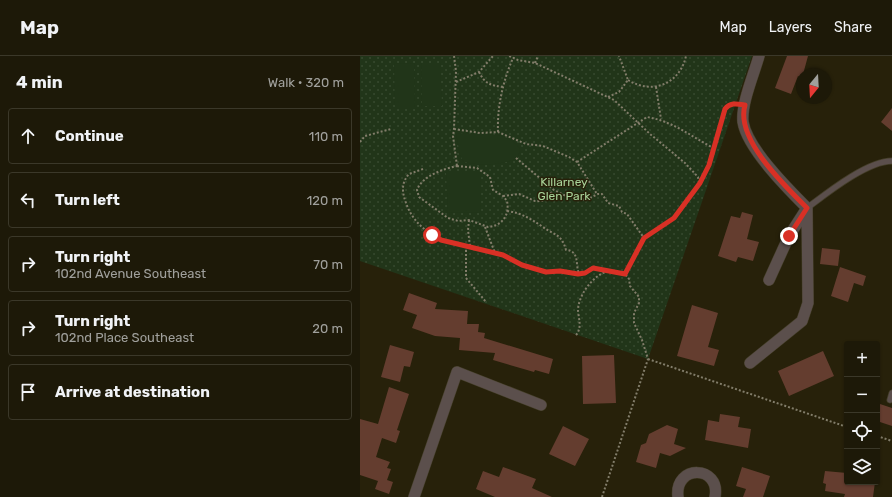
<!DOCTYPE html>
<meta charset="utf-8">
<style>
body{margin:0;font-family:Rubik,sans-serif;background:#2a2616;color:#f1f3f6}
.controls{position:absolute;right:12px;bottom:12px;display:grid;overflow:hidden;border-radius:4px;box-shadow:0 1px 3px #0004}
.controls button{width:36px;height:36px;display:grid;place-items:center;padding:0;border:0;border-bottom:1px solid #3b3829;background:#1d1908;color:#f1f3f6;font:20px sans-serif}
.compass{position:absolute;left:436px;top:12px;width:36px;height:36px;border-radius:50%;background:#1d1908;box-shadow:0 1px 3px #0004;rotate:198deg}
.stop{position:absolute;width:12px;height:12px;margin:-9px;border:3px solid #d93025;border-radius:50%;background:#fff}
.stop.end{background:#d93025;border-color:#fff;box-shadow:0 1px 4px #0008}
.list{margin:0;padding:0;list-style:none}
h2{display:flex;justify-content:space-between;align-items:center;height:52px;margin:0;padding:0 16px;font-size:17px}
h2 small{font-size:13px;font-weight:400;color:#a0a09c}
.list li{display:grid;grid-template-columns:26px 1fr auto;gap:12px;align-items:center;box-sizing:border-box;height:56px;margin:0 8px 8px;padding:0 8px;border:1px solid #3b3829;border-radius:4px}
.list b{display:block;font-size:15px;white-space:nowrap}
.list p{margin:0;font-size:13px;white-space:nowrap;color:#a0a09c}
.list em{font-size:13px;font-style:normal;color:#a0a09c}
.icon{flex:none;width:22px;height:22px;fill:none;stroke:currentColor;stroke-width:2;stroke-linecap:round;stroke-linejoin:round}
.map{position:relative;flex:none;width:532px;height:441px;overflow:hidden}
header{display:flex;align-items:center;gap:24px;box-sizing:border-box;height:56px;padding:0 20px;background:#1d1908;border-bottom:1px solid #3b3829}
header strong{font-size:19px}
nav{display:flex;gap:22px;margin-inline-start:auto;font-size:14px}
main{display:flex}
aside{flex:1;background:#1d1908}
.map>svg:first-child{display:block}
</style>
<header>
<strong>Map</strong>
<nav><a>Map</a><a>Layers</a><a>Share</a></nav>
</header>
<main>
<aside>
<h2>4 min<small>Walk · 320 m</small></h2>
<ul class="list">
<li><svg class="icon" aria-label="ahead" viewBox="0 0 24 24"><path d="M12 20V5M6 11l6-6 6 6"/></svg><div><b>Continue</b></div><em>110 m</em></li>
<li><svg class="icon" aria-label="left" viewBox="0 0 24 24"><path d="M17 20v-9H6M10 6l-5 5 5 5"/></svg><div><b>Turn left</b></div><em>120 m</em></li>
<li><svg class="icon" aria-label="right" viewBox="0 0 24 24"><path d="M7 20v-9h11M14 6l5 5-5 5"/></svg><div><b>Turn right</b><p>102nd Avenue Southeast</p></div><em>70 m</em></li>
<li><svg class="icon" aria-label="right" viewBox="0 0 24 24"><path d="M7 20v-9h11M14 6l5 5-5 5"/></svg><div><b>Turn right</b><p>102nd Place Southeast</p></div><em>20 m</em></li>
<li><svg class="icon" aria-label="arrive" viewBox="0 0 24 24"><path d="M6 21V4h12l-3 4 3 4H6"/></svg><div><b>Arrive at destination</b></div></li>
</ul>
</aside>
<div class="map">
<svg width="532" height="441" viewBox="0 0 532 441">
<defs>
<pattern id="grass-dots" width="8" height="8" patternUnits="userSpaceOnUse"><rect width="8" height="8" fill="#213519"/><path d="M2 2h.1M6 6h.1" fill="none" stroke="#37492f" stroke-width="1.8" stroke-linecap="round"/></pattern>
</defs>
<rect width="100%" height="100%" fill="#27210a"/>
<path fill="url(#grass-dots)" d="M0,0H392L288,303L0,205Z"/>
<path fill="#213519" d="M54,7L55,51H35L34,8Z
M61,7H80L82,50H62Z
M104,77C124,79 147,74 160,93L158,102C142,109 121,110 104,106L100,99L96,78Z
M86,116H120L121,156L88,157Z"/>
<path fill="#643d2f" d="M427,0H448L442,22L438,20L431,38L415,32Z
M532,52V75L521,66Z
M382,156L393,159L387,183L399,186L393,205L378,201L376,206L358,200L371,160L380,162Z
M462,192L480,194L478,210L460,208Z
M480,211L506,220L503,230L494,227L488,246L471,240Z
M49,237L77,247L75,253L108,255L107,268H119L118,276L125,277L124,282L193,303L189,318L175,314L174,316L133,304L135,297L99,294L100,282L75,280L52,272L57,259L43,254Z
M332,249L358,257L348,291L359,294L354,310L317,300Z
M30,289L54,296L50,311L44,310L40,326L21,321Z
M463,295L474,320L429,340L418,315Z
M254,299L256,347L223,348L222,300Z
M29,331L49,338L37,374L40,375L36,387L22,382L16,401L30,406L27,412L31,413L27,424L33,426L29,438L15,433L18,425L0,419V363L18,368Z
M517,347L532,352V370L517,365Z
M360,358L380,361L378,371L391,373L388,392L345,384L348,364L359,366Z
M307,369L318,373L314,388L326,392L310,400L300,397L296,412L276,406L281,389L286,387L289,378Z
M203,370L229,383L215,410L189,398Z
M143,411L176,423L172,432L192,441H135L116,433L123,415L139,421Z
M382,411L410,420L403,441H383L386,433L376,430Z
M465,415L487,417V426H515L513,441H484L485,438L465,435L466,428L463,427Z"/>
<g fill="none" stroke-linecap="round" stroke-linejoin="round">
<defs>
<path id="lane" d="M447,152C467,137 507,105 532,105
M530,344L532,337"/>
<path id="street" d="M399,0C394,18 381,48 383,66C387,92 428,133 447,152
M409,224L429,180L447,152
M390,307L442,265L448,247L447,152
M54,441L97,316L181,349
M318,441C314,408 361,409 355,441"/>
</defs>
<use href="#lane" stroke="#443e28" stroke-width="7"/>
<use href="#street" stroke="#443e28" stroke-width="12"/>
<path stroke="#827d6a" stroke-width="2" stroke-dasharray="2 2" stroke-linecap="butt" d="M94,0L96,15L94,73L93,80L97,110
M175,7L178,0
M119,16C125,28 130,29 143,31
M268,24C292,39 320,28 326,0
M96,26L119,16L133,0
M296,31L301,63
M248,41L259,36L268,24L259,0
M94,73L120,77L138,76L166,88L183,90L209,101L217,106L237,138
M138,76C137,51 143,25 153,2
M0,86L5,80L31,73
M156,102L194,134L206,140L226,144L238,138H242L248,147L259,150L262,156L267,158L284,182
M217,106L287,61C312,65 331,80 353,92
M97,110L117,112L130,121L133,134L143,140L147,145C150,159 142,170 128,171L109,164L98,165L88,162L59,141L57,134C62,120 83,113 97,110Z
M63,113L49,118C41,127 42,136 46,147C60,186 100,188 135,197
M340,124L349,109L365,53L374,48
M143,140L159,138L175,145H182L194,134
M147,155C162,157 171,163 183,171C195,180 201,177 206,194C220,195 215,208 219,218
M109,164L108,174L110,190
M125,171L135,197L143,199L162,209L186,216L200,215L219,218L225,217L233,212L265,218L284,182L314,162L339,127L338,121L325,107L290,78L254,44L175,7L158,4L149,0
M106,190V222L126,246
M216,279C222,272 219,264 218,255C218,240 231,222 245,216
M288,303L487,371
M517,380L532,385
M242,441L288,303L282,284L274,267V257L279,247V241L270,230L269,223L265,218"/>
<use href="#lane" stroke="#5b4f4c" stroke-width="5.5"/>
<use href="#street" stroke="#5b4f4c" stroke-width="11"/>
</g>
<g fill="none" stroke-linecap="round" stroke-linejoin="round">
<path stroke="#d93025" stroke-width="5" d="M72,179L81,184L143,199L162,209L186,216L200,215L218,218L225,217L233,212L265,218L284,182L314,162L340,127L349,109L365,53C370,46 378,48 385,49C375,83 425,130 447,152L429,180"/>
</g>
<g text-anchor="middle" stroke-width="3" stroke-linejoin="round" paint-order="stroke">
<g font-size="12" fill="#a8d399" stroke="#27210a">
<text x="204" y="130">Killarney<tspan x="204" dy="14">Glen Park</tspan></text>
</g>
</g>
</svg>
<div class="controls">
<button>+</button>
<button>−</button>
<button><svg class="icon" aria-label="locate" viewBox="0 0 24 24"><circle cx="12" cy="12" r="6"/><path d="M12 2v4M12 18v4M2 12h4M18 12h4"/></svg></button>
<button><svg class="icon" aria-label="layers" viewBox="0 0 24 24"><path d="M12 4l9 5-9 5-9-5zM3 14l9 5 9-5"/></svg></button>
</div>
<svg class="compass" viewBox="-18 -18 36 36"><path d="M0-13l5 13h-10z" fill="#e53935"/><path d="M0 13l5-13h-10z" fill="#a0a09c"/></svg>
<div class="stop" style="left:72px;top:179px"></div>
<div class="stop end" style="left:429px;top:180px"></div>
</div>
</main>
